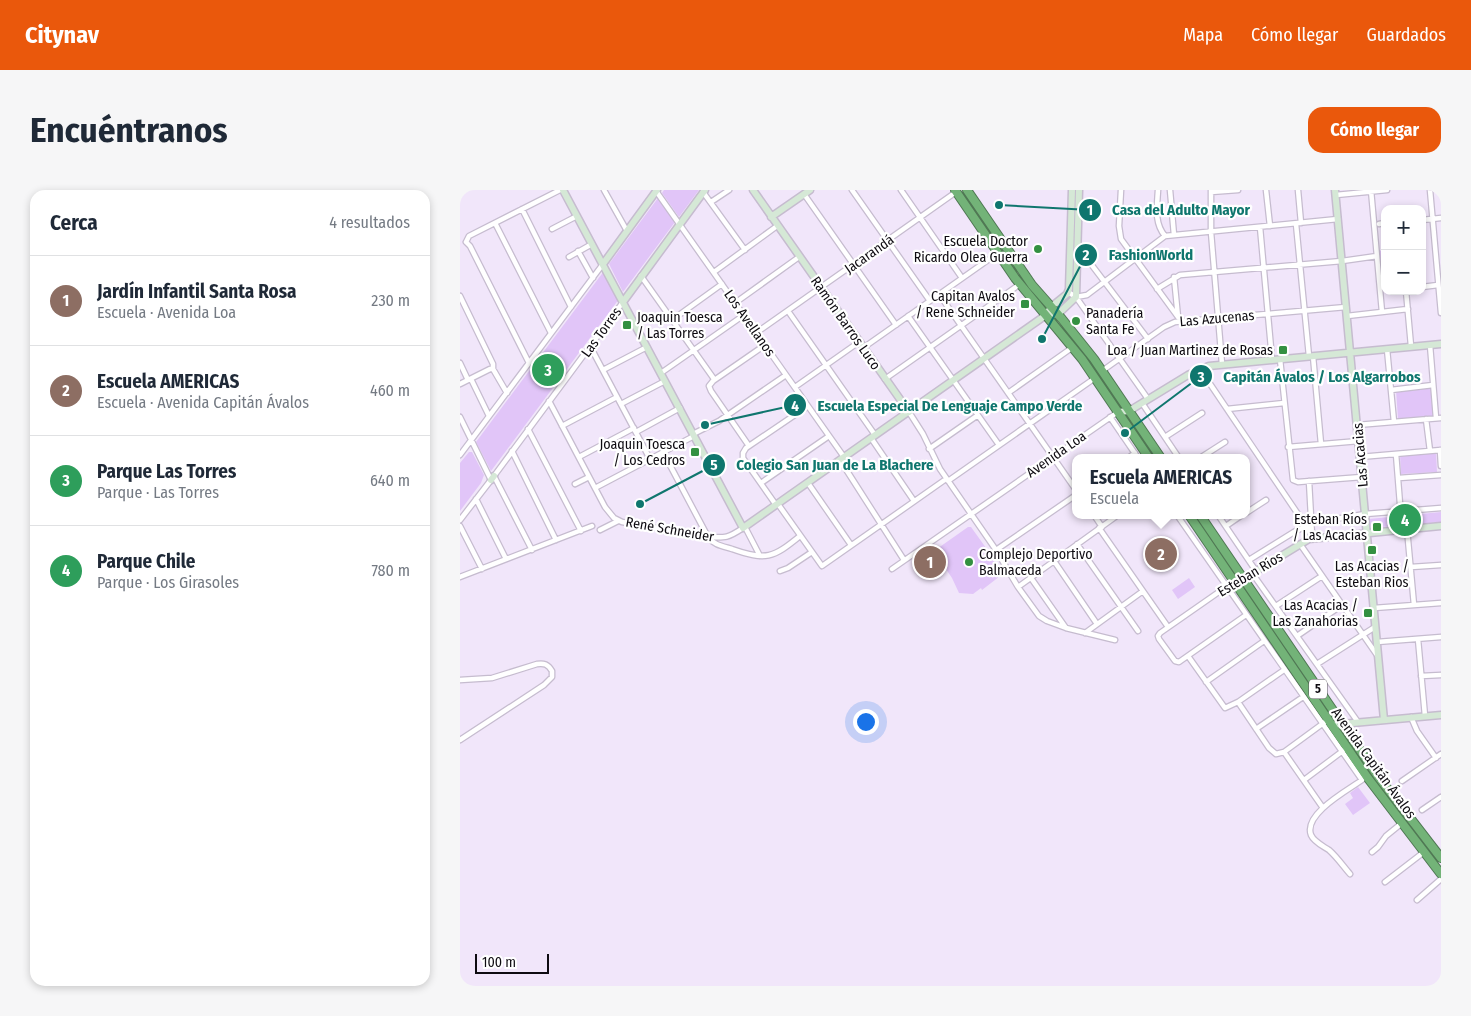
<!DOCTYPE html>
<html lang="es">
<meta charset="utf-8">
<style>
body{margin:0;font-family:"Fira Sans Condensed",sans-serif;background:#f6f6f7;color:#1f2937}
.controls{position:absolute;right:15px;top:15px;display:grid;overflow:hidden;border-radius:10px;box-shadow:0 2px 8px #0003}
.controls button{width:45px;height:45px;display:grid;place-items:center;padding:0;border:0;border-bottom:1px solid #e0e1e3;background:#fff;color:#1f2937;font:25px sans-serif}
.scale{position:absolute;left:15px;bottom:12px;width:74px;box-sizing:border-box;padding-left:5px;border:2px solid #0e0b11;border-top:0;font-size:14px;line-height:18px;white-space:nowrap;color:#0e0b11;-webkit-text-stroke:4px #fff;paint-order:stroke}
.you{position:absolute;left:405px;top:531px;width:18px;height:18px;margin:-12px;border:4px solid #fff;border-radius:50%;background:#1a73e8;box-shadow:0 0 0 8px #1a73e833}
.badge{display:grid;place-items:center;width:32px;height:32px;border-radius:50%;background:#ea580c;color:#fff;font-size:16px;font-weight:700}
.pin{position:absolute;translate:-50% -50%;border:2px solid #fff;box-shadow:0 1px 5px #0006}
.popup{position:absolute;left:612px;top:264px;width:178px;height:65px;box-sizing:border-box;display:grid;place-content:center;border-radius:10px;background:#fff;filter:drop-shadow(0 1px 4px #0005);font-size:16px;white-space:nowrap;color:#747a83}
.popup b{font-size:19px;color:#1f2937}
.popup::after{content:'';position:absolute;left:50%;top:100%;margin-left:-10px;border:10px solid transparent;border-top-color:#fff}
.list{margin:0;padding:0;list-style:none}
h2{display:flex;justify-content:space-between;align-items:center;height:65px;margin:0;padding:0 20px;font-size:21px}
h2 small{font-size:16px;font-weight:400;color:#747a83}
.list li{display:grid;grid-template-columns:32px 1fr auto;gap:15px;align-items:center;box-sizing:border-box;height:90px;padding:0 20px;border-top:1px solid #e0e1e3}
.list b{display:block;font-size:19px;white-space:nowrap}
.list p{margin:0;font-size:16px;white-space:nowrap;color:#747a83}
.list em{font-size:16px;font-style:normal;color:#747a83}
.map{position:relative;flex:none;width:981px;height:796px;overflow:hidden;border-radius:15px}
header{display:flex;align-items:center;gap:30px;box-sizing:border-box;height:70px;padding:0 25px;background:#ea580c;color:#fff}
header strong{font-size:24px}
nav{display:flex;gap:28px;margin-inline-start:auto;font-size:18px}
.intro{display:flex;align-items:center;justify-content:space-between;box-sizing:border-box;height:120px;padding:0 30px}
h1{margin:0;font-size:35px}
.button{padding:12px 22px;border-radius:15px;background:#ea580c;color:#fff;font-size:18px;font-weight:700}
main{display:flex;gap:30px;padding:0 30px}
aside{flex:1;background:#fff;border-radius:15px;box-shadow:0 2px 8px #0003}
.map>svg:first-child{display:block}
</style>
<header>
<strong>Citynav</strong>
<nav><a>Mapa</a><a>Cómo llegar</a><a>Guardados</a></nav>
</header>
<div class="intro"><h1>Encuéntranos</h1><a class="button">Cómo llegar</a></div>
<main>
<aside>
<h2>Cerca<small>4 resultados</small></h2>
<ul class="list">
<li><span class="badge" style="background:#8d6e63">1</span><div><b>Jardín Infantil Santa Rosa</b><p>Escuela · Avenida Loa</p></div><em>230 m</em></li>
<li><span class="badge" style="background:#8d6e63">2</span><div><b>Escuela AMERICAS</b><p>Escuela · Avenida Capitán Ávalos</p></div><em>460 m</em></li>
<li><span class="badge" style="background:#2e9e5b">3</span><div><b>Parque Las Torres</b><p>Parque · Las Torres</p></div><em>640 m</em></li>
<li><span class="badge" style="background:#2e9e5b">4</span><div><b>Parque Chile</b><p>Parque · Los Girasoles</p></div><em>780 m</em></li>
</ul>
</aside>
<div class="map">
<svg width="981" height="796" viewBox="0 0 981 796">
<rect width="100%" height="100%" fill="#f1e6fa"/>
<path fill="#e1c5f8" d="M204,0H239L219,27L202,3Z
M198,8L215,32L163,102L149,74Z
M925,60V97H922L918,61Z
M144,81L159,109L31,281L16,252Z
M971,198L973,226L938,229L936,200Z
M9,262H12L24,285L21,293L0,321V273Z
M976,262L977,282L941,284L940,265Z
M981,322V332L911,338L909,329Z
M508,337H511L544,383L522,400L521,398L513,404L499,403L492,388L474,361Z
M729,388L735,397L718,409L712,400Z
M898,597L910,613L893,625L885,614L893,608L890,603Z"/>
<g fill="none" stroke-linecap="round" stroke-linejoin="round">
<defs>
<path id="street" d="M144,0L167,41
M392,0L470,111
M441,0L502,88
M661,0L659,36L661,49L718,127
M698,0C697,17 694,33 705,46
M710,0L714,45
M751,0V42L762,174
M806,0L810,36
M838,0L841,33
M911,0L922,122
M970,0L981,123
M196,1L384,267
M243,2L285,60
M751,2L778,0
M344,4L436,135
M876,5L927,0
M251,12L269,0
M62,19L111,117
M962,30L981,28
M35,33L91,143
M836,34L849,166
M919,34L925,33
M800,37L812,169
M92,39L117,26
M6,52L10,56L69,173
M6,52L9,46L100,0
M618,57L688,149
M118,61L133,88
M109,67L132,54
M254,82L317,36
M181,86L254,189
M714,87L718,127
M962,97L978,95
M697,99L720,85L882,71L917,66
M946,101L951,156
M608,102L616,107L627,105L705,46L878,29
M479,104L616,300
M0,106L33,174V179L47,203
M616,107L688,209
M275,113L339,67
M328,121L415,245
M448,126L539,255
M887,126L948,119
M212,130L262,94
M296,143L496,2
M970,155L976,228
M130,156L190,269
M403,158L538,63
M927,159L934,232
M853,166L861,254
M820,169L833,290L838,292L902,287
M0,173L8,190
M740,179L846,336L853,348
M143,180L187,157
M642,181L704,137L715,132L886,117
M201,183L284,125
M11,189L29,226
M425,189L560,94
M0,194L30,179H33
M335,197L399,152
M931,200L973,195
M548,203L613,157
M89,211L145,317L154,328L162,332L248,347C266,348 268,348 283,338
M682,213L719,268
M161,214L205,191
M767,219L824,213
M449,222L463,244L480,279L536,360L558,397L579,426L587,431L606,438L655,450
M0,227L31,290L0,330
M650,227L678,268
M966,229L970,261
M897,235L981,228
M102,236L157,207
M68,239L121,341
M176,242L220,218
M233,244L259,231L326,185
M705,247L742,223
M411,248L454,311
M289,256L251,201L249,196L253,191L305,155
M828,257L899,251
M469,259L518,225
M980,260L981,276
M52,261L96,350
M203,262L248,347C254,355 262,356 272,359C306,371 313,368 340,346
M936,264L942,339
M0,265L143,74
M119,267L174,238
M900,267L981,260
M668,268L675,263
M740,268L765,252
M380,270L444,370
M939,288L981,285
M488,291L635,188
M849,291L852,345
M301,293L369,246
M348,293L391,355
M115,294L129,287
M135,298L234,246
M16,309L46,369
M318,314L362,376L486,289
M316,315L283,268V263L286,258L348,216
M786,323L806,310
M634,325L642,337
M717,325L902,590C888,600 843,624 851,645C854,652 863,656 869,660C877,667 883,676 890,684
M758,325L796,381
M0,336L22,379
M766,336L782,325
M285,337L300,366
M639,338L708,437
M947,339L954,415
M140,340L158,331
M617,354L678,441
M840,354L917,465
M72,360L34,286L163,112
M536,360L616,305
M789,370L834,342L852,333L905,324L981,318
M594,371L637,434
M951,377L981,375
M432,379L658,222
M320,381L328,378L352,362
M792,383L898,532
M0,387L132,336
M571,388L606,438
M775,394L766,397L700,443L698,446L699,449L715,471L719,472L786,425
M558,397L658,325
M816,416L862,386
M914,418L981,413
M625,443L683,401
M837,446L882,415
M958,449L965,526
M917,452L981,447
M728,466L765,518L778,512L824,480
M857,474L915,437
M961,486L981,485
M0,490L32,488L77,474C84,473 88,474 92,481V487L84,495L0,550
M746,492L804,451
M778,512L809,558L816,564L824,562L865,532
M951,527L957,541L976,568
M796,539L843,507
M824,562L863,618
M844,590L884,560
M942,591L981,564
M962,620L981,607
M912,662L918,657L926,646L942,633
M925,692L964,662
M957,710L981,689"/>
<path id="secondary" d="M103,0L283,338L586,125L591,117L607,104L609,99L612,0
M293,0L449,222
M875,0L924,530
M311,27L350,0
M143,74L197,0
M163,112L245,0
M586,125L598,124L616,107L619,0
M658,222L669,221L728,185L749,176L981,154
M31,290L34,286
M780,391L849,349L981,336
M871,535L981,525"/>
<path id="highway" d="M495,0L555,88L622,169L689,268
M507,0L572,95L602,129L634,169L701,268
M729,325L907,587L981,684
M740,325L917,585L981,668"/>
</defs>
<use href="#street" stroke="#c6bccf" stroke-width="7"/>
<use href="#secondary" stroke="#c6bccf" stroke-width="9"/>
<use href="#highway" stroke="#507854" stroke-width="10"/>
<use href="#street" stroke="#fff" stroke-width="4.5"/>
<use href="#secondary" stroke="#d5e8d6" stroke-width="6"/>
<use href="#highway" stroke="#73b378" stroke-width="8"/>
</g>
<g fill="#339041" stroke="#fff" stroke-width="2">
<circle cx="578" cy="59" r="5"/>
<rect x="560" y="109" width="10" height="10" rx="2.5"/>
<circle cx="616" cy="131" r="5"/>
<rect x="162" y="130" width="10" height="10" rx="2.5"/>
<rect x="818" y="155" width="10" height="10" rx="2.5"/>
<rect x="230" y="257" width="10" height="10" rx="2.5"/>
<rect x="912" y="332" width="10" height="10" rx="2.5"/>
<rect x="907" y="355" width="10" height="10" rx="2.5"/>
<circle cx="509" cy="372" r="5"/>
<rect x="903" y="418" width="10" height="10" rx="2.5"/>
</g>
<g text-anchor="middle" stroke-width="4.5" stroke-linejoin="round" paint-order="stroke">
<rect fill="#fff" stroke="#565458" stroke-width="1" x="849" y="489.5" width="18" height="19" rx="4"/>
<g font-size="12" font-weight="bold" fill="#0e0b11">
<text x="858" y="503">5</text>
</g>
<g font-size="14" fill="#0e0b11" stroke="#fff" text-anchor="end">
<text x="568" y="56">Escuela Doctor<tspan x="568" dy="16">Ricardo Olea Guerra</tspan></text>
<text x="555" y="111">Capitan Avalos<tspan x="555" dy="16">/ Rene Schneider</tspan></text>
<text x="626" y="128" text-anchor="start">Panadería<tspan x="626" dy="16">Santa Fe</tspan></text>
<text x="177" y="132" text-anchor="start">Joaquin Toesca<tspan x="177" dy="16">/ Las Torres</tspan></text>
<text x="813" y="165">Loa / Juan Martinez de Rosas</text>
<text x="225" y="259">Joaquin Toesca<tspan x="225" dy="16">/ Los Cedros</tspan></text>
<text x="907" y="334">Esteban Ríos<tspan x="907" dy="16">/ Las Acacias</tspan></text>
<text x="519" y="369" text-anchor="start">Complejo Deportivo<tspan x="519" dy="16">Balmaceda</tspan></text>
<text x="912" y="381" text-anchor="middle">Las Acacias /<tspan x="912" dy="16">Esteban Rios</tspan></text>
<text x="898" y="420">Las Acacias /<tspan x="898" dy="16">Las Zanahorias</tspan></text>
</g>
<g font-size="14" fill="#0e0b11" stroke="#fff">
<text transform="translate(409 64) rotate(-35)" y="5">Jacarandá</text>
<text transform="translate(757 128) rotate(-5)" y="5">Las Azucenas</text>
<text transform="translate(290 133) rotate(55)" y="5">Los Avellanos</text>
<text transform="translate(386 133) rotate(55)" y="5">Ramón Barros Luco</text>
<text transform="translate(141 142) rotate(-54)" y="5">Las Torres</text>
<text transform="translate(596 264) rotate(-35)" y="5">Avenida Loa</text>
<text transform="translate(900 265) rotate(-95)" y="5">Las Acacias</text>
<text transform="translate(210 339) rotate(10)" y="5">René Schneider</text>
<text transform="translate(790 384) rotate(-31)" y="5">Esteban Ríos</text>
<text transform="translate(914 573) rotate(54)" y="5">Avenida Capitán Ávalos</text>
</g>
</g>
<path fill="none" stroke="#0f766e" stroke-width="2" d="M539 15L630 20M582 149L626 65M665 243L741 186M245 235L335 215M180 314L254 275"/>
<g fill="#0f766e" stroke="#fff" stroke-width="2">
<circle cx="539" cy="15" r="5"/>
<circle cx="582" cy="149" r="5"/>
<circle cx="665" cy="243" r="5"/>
<circle cx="245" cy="235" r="5"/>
<circle cx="180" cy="314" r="5"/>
<circle cx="630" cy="20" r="12"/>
<circle cx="626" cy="65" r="12"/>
<circle cx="741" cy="186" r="12"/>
<circle cx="335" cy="215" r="12"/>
<circle cx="254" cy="275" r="12"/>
</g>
<g font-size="15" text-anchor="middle" font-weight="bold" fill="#fff">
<text x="630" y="25">1</text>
<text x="626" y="70">2</text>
<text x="741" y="192">3</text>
<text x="335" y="221">4</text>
<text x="254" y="280">5</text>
</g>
<g font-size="15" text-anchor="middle" font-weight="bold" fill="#0f766e" stroke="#fff" stroke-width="4.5" stroke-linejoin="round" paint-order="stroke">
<text x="721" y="25">Casa del Adulto Mayor</text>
<text x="691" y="70">FashionWorld</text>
<text x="862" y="192">Capitán Ávalos / Los Algarrobos</text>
<text x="490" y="221">Escuela Especial De Lenguaje Campo Verde</text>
<text x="375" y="280">Colegio San Juan de La Blachere</text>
</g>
</svg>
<div class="controls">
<button>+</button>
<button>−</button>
</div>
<div class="scale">100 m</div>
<div class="you"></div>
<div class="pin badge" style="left:470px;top:372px;background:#8d6e63">1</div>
<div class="pin badge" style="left:701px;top:364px;background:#8d6e63">2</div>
<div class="popup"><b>Escuela AMERICAS</b>Escuela</div>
<div class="pin badge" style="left:88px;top:180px;background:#2e9e5b">3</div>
<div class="pin badge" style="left:945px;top:330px;background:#2e9e5b">4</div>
</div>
</main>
